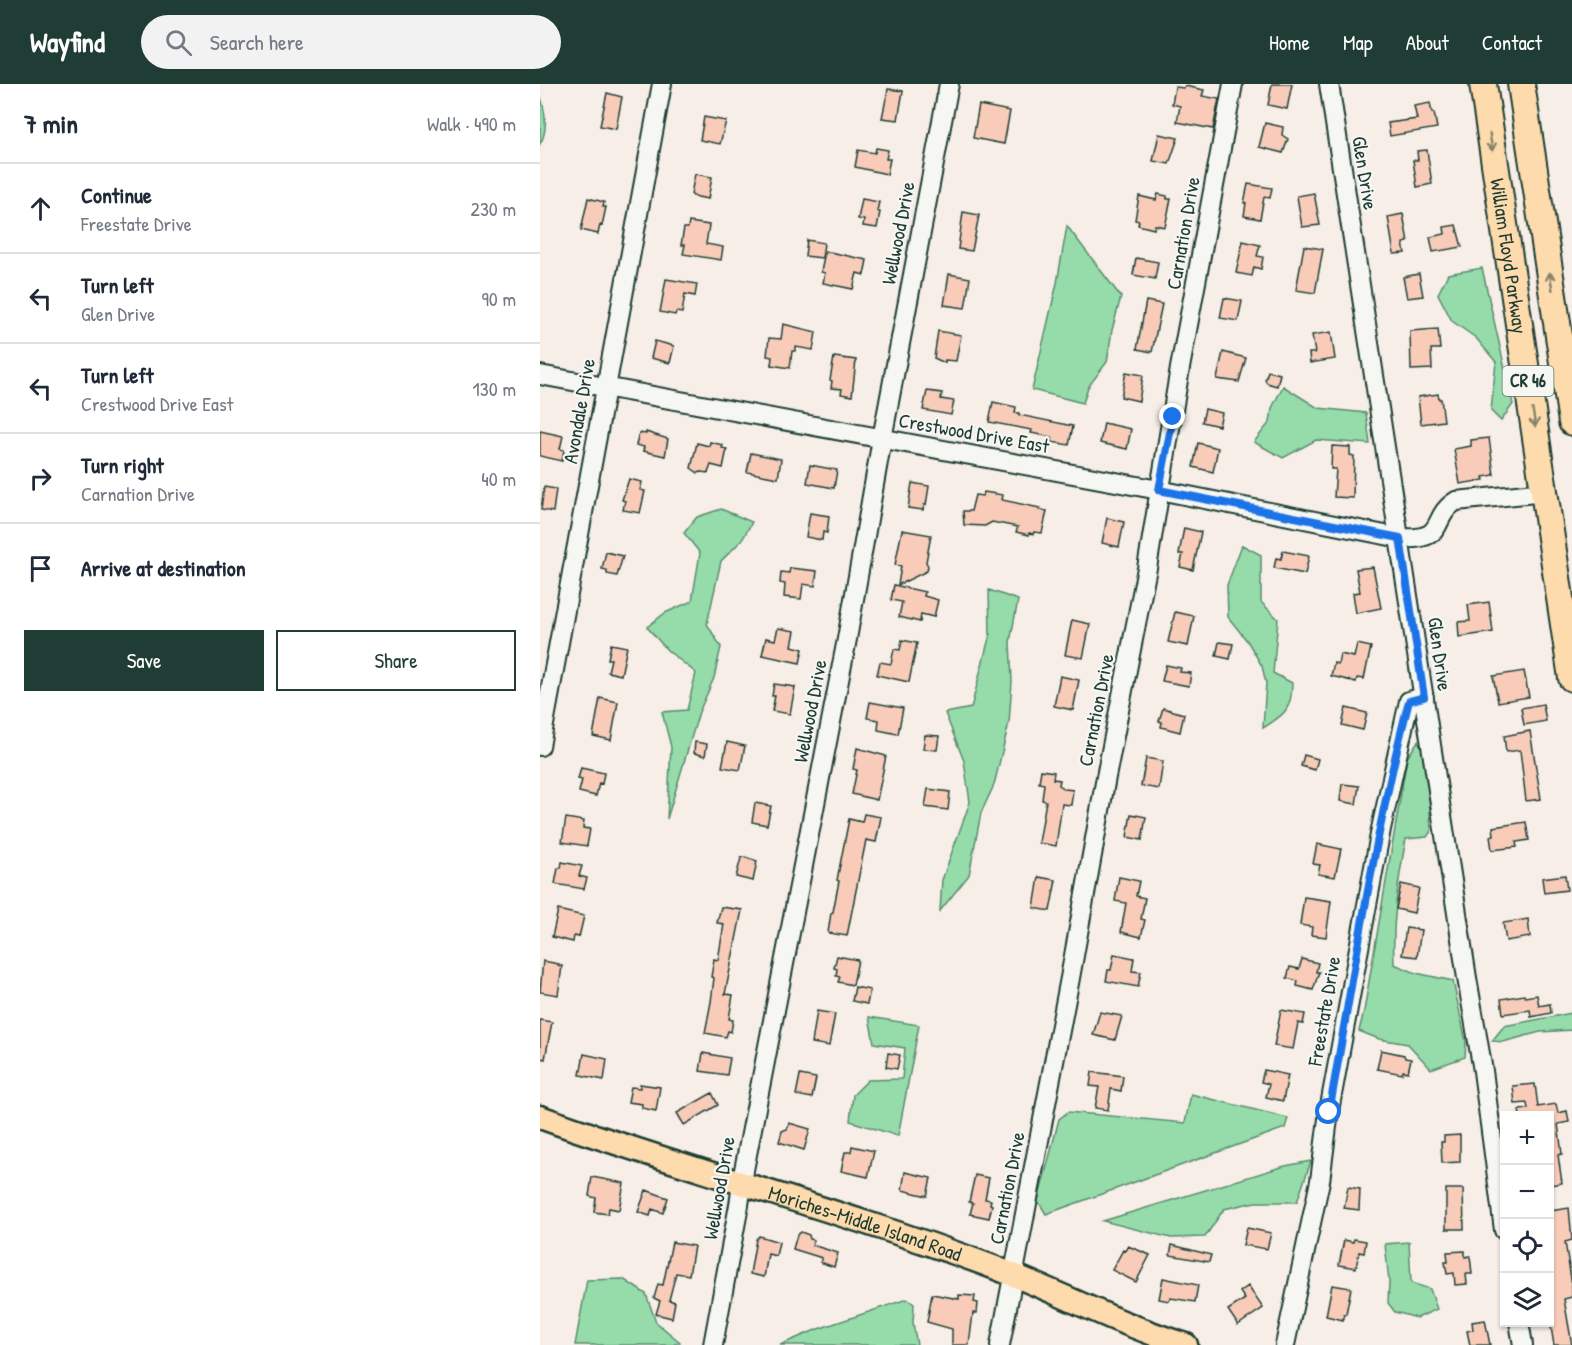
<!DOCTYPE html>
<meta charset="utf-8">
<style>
body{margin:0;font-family:"Patrick Hand",sans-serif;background:#f2f2f3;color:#1f2937}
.controls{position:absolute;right:18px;bottom:18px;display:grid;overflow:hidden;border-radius:0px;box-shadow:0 2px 4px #0004}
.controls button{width:54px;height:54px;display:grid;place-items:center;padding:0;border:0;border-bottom:2px solid #e0e1e3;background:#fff;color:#1f2937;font:30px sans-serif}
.stop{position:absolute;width:18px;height:18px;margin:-14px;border:4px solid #1a73e8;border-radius:50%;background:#fff}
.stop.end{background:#1a73e8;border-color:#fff;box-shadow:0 2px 6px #0008}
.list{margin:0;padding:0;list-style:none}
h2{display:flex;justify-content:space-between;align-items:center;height:78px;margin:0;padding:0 24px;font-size:26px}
h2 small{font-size:20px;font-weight:400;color:#747a83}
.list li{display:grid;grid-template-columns:39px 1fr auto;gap:18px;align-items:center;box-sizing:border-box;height:90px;padding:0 24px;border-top:2px solid #e0e1e3}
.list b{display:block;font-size:22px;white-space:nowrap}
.list p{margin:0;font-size:20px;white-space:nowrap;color:#747a83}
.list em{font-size:20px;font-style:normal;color:#747a83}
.actions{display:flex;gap:12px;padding:18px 24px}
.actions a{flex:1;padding:14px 0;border:2px solid #1f3d34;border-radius:0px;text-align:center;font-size:21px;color:#1f3d34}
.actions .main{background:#1f3d34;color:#fff}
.icon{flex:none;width:33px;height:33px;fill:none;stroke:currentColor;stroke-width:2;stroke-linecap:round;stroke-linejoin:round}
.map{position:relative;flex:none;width:1032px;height:1261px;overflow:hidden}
header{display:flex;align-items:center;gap:36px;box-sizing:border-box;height:84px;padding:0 30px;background:#1f3d34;color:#fff}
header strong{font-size:28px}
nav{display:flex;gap:33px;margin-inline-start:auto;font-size:21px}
.search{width:420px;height:54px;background:#f2f2f3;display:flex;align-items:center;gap:15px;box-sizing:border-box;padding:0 21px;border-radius:33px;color:#747a83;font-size:22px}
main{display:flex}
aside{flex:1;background:#fff}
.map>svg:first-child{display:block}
</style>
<header>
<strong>Wayfind</strong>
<div class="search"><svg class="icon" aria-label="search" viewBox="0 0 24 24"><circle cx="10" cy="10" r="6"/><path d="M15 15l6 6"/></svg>Search here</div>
<nav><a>Home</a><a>Map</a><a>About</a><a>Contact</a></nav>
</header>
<main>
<aside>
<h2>7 min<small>Walk · 490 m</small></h2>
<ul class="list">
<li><svg class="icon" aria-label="ahead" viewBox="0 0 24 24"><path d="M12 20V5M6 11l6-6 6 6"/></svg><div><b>Continue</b><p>Freestate Drive</p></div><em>230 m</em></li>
<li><svg class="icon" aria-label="left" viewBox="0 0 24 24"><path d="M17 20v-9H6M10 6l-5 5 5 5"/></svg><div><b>Turn left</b><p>Glen Drive</p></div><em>90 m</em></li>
<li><svg class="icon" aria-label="left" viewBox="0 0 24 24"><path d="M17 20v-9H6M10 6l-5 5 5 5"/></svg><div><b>Turn left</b><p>Crestwood Drive East</p></div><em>130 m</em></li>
<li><svg class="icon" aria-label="right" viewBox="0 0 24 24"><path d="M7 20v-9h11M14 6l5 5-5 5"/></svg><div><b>Turn right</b><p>Carnation Drive</p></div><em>40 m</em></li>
<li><svg class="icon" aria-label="arrive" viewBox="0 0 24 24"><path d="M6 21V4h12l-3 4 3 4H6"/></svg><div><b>Arrive at destination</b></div></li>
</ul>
<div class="actions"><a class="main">Save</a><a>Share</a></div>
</aside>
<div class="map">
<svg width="1032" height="1261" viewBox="0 0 1032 1261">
<rect width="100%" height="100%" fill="#f6eee7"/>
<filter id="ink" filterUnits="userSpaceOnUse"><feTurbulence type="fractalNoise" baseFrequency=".0167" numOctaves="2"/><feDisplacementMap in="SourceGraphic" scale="12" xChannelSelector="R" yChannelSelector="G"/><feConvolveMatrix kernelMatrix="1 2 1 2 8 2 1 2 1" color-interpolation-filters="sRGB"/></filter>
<g filter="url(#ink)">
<path fill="#95dcaa" stroke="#5a8c6f" stroke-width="1.5" d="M0,10C5,27 9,45 0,60Z
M527,142L581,213L572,246L567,278L548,303L543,319L492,306L517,199Z
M942,184L973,320L961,337L951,327L956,278L936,254L912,237L898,210L908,190Z
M743,302L778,324L826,329L830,360L776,356L743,374L714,358L730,338L732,324Z
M181,425L212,438L202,456L181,477L167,540L181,563L174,594L159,628L127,735L131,663L122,628L147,626L156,589L127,566L107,543L125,529L152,517L160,469L144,449L157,433Z
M702,461L721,471V518L738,535L733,589L752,599C752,626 744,631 723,644L726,599L722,582L708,558L688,533L687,501Z
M449,506L478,516L470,558L472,597L469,639L454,701L441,729L429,791L400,827L402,796L430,718L424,677L405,629L431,624L450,550Z
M878,657L887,675L891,747L887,753L866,755C858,797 852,837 854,880L876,889L913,897L926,958L925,973L891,985L868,960L839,955L819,947L824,927L867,674Z
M1032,929V946L1000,948L963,958L952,957L964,942Z
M329,933L379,941L358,1052L310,1037L313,1011L328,996L362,995L365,964L334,959Z
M651,1010L748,1034L745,1044L506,1130L498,1117L519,1035L528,1028L645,1039Z
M771,1077L757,1118H715L684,1125L665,1153L631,1154L563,1137L745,1082Z
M869,1158L871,1199L890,1205L897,1225L877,1234L855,1228L848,1219L849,1198L845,1160Z
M83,1195L106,1210L116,1238L140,1258L133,1261H35L47,1196Z
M367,1215L374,1220L373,1239L377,1261H240L278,1245Z"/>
<path fill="#f8ccb9" stroke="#1f3d34" stroke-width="1.5" d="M732,0H752L747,25L728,21Z
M645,2L664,6L662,12L679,15L673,45L637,38L640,22L632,20L635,3L644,4Z
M348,5L363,7L358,36L342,34Z
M67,9L82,13L76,45L60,42Z
M890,19L892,29H894L897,44L850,52L848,39L877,35L874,22Z
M439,21L470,27L464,60L433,54Z
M164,33L186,37L180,60L160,56Z
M725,39L743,43L742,51L748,55L743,69L719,63Z
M619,50L638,54L629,80L613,77Z
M336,64L348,66L346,75H350L347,90L315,83L318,66L335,69Z
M887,66L892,100L877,103L873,76H878L877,67Z
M155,90L172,93L168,115L153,112L151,110Z
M708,100L732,104L730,114L724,113L720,135L704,132L706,119H704Z
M774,109L780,141L762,143L757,112Z
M618,110L627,112V115H631L625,143L615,141L614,145L598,141L599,137L595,136L599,112L616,116Z
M48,114L64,118L63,123H66L62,142L60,141L58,150L41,146Z
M322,115L339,118L337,127L340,128L337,144L323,142L324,136L318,135Z
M423,128L439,131L432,167L418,165Z
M863,130L868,158L863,159L865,169L854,170L848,133Z
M149,138L169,141L166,160L183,163L181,176L143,170L145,161H141L144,144H148Z
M916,141L922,163L893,168L890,153L905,150L904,143Z
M267,156L284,159L282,174L265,172Z
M703,157L720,161L717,172L723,173L721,185L714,183L712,192L696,189Z
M764,162L783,165L775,209L756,206Z
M285,167L327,176L324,191L317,189L313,205L283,199L285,189L281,188Z
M596,174L618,178L615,195L593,191Z
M409,190L430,194L425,224L404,221Z
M879,190L883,212L867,214L863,193Z
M126,195L157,200L155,212L145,210L142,229L136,228L135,231L120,228Z
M684,214L702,217L698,237L680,234Z
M606,217L622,220L612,268L597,265Z
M243,240L276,248L273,266L256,263L255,267H252L250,284L231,281L232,273L227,272L229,254L241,255Z
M898,245L900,265H891L892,285L871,286L870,247Z
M398,247L421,251L416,277L405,276V279L394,274Z
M791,248L795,275L770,279L769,269H775L772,251Z
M115,257L134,262L130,279L111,274Z
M683,268L706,274L699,298L677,295Z
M294,273L316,276L312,312L301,310L302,305L291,304L292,297L290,296Z
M728,287L740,290L737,302L727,299L725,296Z
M586,288L603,291L599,317L581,313Z
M387,307L402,309L401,315L414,317L411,331L383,326Z
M898,310L899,315H901L904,337L881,340L878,313Z
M453,318L476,323L475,329H479V331L533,342L529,361L511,358L512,353L491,349L492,346L449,338Z
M665,325L682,329L679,342L662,338Z
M564,339L591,345L587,365L560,359Z
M0,347L23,352L20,365L24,366L22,377L0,372Z
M106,348L128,355L125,372L103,367L104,363L96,361L99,349L106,350Z
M949,354L954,391L943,393L944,396L920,400L914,365L931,362V356Z
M170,358L183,361L182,364L187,365L183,384L171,381L168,389L161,388L158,389L151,384L157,359L169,362Z
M658,359L678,364L673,388L653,383Z
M792,362L810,363V371L814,372L813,414L794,413L796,385H791Z
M211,369L241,375L238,394L207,388Z
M270,381L297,386L294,404L267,399Z
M89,395L102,398L100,406L105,407L100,429L83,426L85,417L82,416Z
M372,399L389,402L386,421H384L383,426L368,424Z
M4,403L16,405L13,428L1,426Z
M444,408L463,411L462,416L500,424L499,426L507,427L502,449L494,448L493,450L489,449V451L476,448L478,443L452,438L445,442L424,441L423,427H431L435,411L443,412Z
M270,429L289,432L287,449L283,448L282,456L266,453Z
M567,434L584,438L579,463L562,459Z
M644,444L661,448L653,486L640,483L643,470H639Z
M362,446L391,451L386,478L388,482L387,487L358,501L361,482L355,481Z
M743,467L769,472L765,490L734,484L736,474L741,475Z
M66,468L83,472L77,492L67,490V486L62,485Z
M833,483L841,524L816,529L813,509L820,508L816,485Z
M250,484L277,487L275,502L263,500L261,515L244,513L245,500L240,499L241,488L249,489Z
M354,501L385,508L384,512L398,516L394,533L381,530L380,538L359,533L362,518L351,516Z
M949,518L953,548L919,553L918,538L930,537L928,521Z
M635,528L654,532L648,562L628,558Z
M532,536L550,540L543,574L525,571Z
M238,544L255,547L252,562L263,565L260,579L222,571L226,554L235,556Z
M362,556L377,559L369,598L337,591L340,578L351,580L354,565L360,566Z
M679,558L693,560L690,575L676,572Z
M71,560L87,563L81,591L68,588L71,575H68Z
M817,560L831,563L824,595L817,594L816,598L791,592L794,579L798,580L800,570L814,573Z
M626,581L641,584L640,588L651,589L649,602L622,597Z
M984,587L989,613L958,618L953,592Z
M520,592L539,596L533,626L514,622Z
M234,600L255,603L250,630L232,627L235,612H232Z
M60,614L78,618L71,656L53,652Z
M330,618L363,624L358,650L338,646L339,636L327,634Z
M1003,620L1006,637L984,641L981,624Z
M623,624L644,630L640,648L621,643L622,638L619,637Z
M806,624L827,629L823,646L802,641Z
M990,647L1001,715L986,717L980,666L966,668L964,652Z
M385,651L399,652L397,666L383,665Z
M155,658L167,660L165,672L154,669Z
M187,658L205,662L200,686L182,683Z
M317,664L346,672L337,716L312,710L317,686L313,685Z
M764,671L778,675L775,686L761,682Z
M606,674L623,677L619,705L601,702Z
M41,684L64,689L62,700L59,699L56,712L39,708L42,696L38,695Z
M501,686L514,688L513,695L520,696L519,701L525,705L533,706L531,721L522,720L516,762L499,759L506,717L502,716L504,700L499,699Z
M802,700L819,702L816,720L800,717Z
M388,705L410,708L408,726L385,723Z
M215,719L231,722L227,741L212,738Z
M324,730L341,733L336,758L326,756L307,852L288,849L291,829L293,828L299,797L297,796L309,735L322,738Z
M591,730L606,733L602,756L587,753Z
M26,734L44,737L43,744L50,745L47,762L22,758Z
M986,738L989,756L976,758L977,763L952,766L950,752L954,751L953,743Z
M777,760L801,765L795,793L778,790L780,781L773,780Z
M205,773L217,777L213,797L196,793L201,774Z
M22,778L42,782L39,792L47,794L44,805L15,800L18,784H21Z
M1025,791L1027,806L1004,809L1002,794Z
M499,793L516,796L510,827L494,824Z
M579,793L599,797L596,812L605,814L601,835L605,836L601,853L581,848L586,819L575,817Z
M861,800L879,804L874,829L856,825Z
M764,813L791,817L786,853L771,851L772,843L760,841Z
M181,823L202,826L185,910L193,911L189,935L193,936L191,948L188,947L186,953L165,949L171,918L174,894L171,893L174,875L178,876L184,840L177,839Z
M18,826L44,832L39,853L34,852L33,858L12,853Z
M988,835L990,853L966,857L963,839Z
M866,844L881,846L877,873L862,871Z
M574,870L594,874L592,887L601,888L598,903L566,897L568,886H571Z
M297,872L318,876L313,901L298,898L300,893L296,892L297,885L294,884Z
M762,875L778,879L776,888H779L773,906L757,902L758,897L747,894L750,883L759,885Z
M3,877L19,880L18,882H22L18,911L0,908Z
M315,903L330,906L327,920L312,917Z
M984,911L985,913L997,911L999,922L1010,920L1011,929L991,933L990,926L963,930L961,915Z
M741,926L765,930L763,940L758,939L753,965L734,962Z
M277,927L295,930L289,962L272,959Z
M560,928L582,932L575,956L553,951Z
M0,936L12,938L5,975L0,974Z
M841,966L864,971L865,974L871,975L868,988L863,987L862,990L837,985Z
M163,969L190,974L187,991L160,987Z
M348,969L360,971L357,985L346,983Z
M44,970L67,975L64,996L40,991Z
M724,986L748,991L743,1017L726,1013L729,1000L721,998Z
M552,988L583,992L581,1007L571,1005L568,1026L555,1024L559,1003L550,1002Z
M260,991L276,994L272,1014L256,1011Z
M100,1000L120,1003L116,1027L102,1024V1020L88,1018L91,1003L100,1004Z
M995,1000L998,1023L1016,1020L1018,1029L1027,1027L1029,1038L1018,1040L1022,1070L1018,1071L1022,1099L1010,1101V1032H980L979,1026L988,1025L987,1019L975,1020L973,1002Z
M172,1009L178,1021L144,1041L137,1029Z
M249,1039L270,1045L264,1066L239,1058L242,1047L247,1045Z
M920,1051V1078L902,1079L901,1058H904V1052Z
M312,1062L334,1067L328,1093L301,1087L305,1068H311Z
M365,1088L391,1094L387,1112L362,1106Z
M435,1091L449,1094L445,1115L451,1116L450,1120L452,1121L449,1134L430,1130L433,1119L429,1118Z
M52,1093L84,1099L79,1126L69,1124L68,1130L54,1128L56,1114L49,1112Z
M808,1103L820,1105L819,1126L804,1124Z
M906,1105H923L924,1145H906Z
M106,1106L128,1114L123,1129L112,1125L110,1132L98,1128Z
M1029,1124L1032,1156L1025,1158L1032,1201V1213L1024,1215L1032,1261H1014L1010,1237V1234H1013L1010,1213V1127Z
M707,1144L731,1149L727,1165L703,1161Z
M261,1148L269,1151L270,1155L274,1156L272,1161L298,1169L294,1183L280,1178L282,1174L253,1165L257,1151Z
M219,1152L239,1158L236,1172L228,1170L224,1193L210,1190L216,1155Z
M814,1155L826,1157L824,1169L819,1168L816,1184L799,1181L804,1156L813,1158Z
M132,1158L154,1162L149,1191L136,1189L129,1216L135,1218L132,1234L116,1230L120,1217L114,1214L118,1200L123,1201Z
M632,1161L671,1171L669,1178L630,1171Z
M588,1162L610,1171L596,1198L572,1186L583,1166L585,1167Z
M925,1167V1173L930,1172L932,1190H926L927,1200L915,1201L914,1189L907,1190L905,1178H908L907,1168Z
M623,1194L658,1201L655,1218L631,1214L629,1217L619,1215Z
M792,1201L811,1204L806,1230H804L803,1236L786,1232Z
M708,1202L723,1224L698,1241L688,1226L705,1215L700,1208Z
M392,1210L419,1215V1211L435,1212L434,1218L438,1219L437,1229H433L429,1261H412V1245L387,1238Z
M945,1236L950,1261H930L927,1247L933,1246L932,1238Z"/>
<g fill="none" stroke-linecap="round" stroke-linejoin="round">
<defs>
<path id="minor" d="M789,0L927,894L943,987L964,1146
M0,291L619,406L860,454C909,457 889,434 916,417L1005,408
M0,662L122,0
M979,1238L983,1261
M173,1261L199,1121L204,1086L307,555L342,355L409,0
M460,1261L530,894L566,693L607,484L640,284L693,0
M745,1261L780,1097L789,1027L841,745L869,617L884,613"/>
<g id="major">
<path id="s1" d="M0,1033C148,1086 300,1126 448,1181C515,1206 577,1240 646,1261"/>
</g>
<g id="highway">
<path id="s2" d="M943,0L1032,594"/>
<path d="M981,0L1032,338"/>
</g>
</defs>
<use href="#minor" stroke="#1f3d34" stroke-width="22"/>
<use href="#major" stroke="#1f3d34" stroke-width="27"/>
<use href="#highway" stroke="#1f3d34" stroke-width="30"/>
<use href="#minor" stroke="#f6f6f2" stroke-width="18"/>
<use href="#major" stroke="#fedbac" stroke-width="22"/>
<use href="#highway" stroke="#fedbac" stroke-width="26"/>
</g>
<defs><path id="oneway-shaft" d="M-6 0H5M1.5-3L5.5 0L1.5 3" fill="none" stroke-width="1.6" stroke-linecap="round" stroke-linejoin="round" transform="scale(1.5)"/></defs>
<g stroke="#83846a">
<use href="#oneway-shaft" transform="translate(951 58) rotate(81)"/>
<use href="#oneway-shaft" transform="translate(1011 197) rotate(-99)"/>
<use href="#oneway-shaft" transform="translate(994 334) rotate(81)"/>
</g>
</g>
<g fill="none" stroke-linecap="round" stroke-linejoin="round" filter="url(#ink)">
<path stroke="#1a73e8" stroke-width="8" d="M633,333L619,406L860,454L884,613L869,617C834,751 814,891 789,1028"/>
</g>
<g text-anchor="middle" stroke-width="4.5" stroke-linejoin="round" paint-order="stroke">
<rect fill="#f6f6f2" stroke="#60746d" stroke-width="1.5" x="962.5" y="282" width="51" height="30" rx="4.5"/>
<g font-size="18" font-weight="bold" fill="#1f3d34">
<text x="988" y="303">CR 46</text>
</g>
<g font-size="20" fill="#1f3d34" stroke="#f6f6f2">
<text transform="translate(825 89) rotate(81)" y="7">Glen Drive</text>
<text transform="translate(358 149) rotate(-79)" y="7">Wellwood Drive</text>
<text transform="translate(643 149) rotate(-80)" y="7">Carnation Drive</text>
<text dy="7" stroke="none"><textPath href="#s2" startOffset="174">William Floyd Parkway</textPath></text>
<text transform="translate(39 327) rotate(-80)" y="7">Avondale Drive</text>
<text transform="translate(434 349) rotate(10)" y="7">Crestwood Drive East</text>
<text transform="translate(900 570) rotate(82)" y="7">Glen Drive</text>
<text transform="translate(556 626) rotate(-79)" y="7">Carnation Drive</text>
<text transform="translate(270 627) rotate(-79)" y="7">Wellwood Drive</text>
<text transform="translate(784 927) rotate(-80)" y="7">Freestate Drive</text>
<text transform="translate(179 1104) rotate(-80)" y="7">Wellwood Drive</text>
<text transform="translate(467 1104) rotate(-79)" y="7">Carnation Drive</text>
<text dy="7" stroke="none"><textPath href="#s1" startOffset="342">Moriches-Middle Island Road</textPath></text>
</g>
</g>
</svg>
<div class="controls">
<button>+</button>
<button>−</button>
<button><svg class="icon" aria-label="locate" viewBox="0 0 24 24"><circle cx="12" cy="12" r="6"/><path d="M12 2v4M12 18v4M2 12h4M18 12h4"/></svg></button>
<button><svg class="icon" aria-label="layers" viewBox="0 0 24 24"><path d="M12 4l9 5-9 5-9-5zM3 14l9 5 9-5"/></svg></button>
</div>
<div class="stop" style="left:789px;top:1028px"></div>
<div class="stop end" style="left:633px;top:333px"></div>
</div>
</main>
